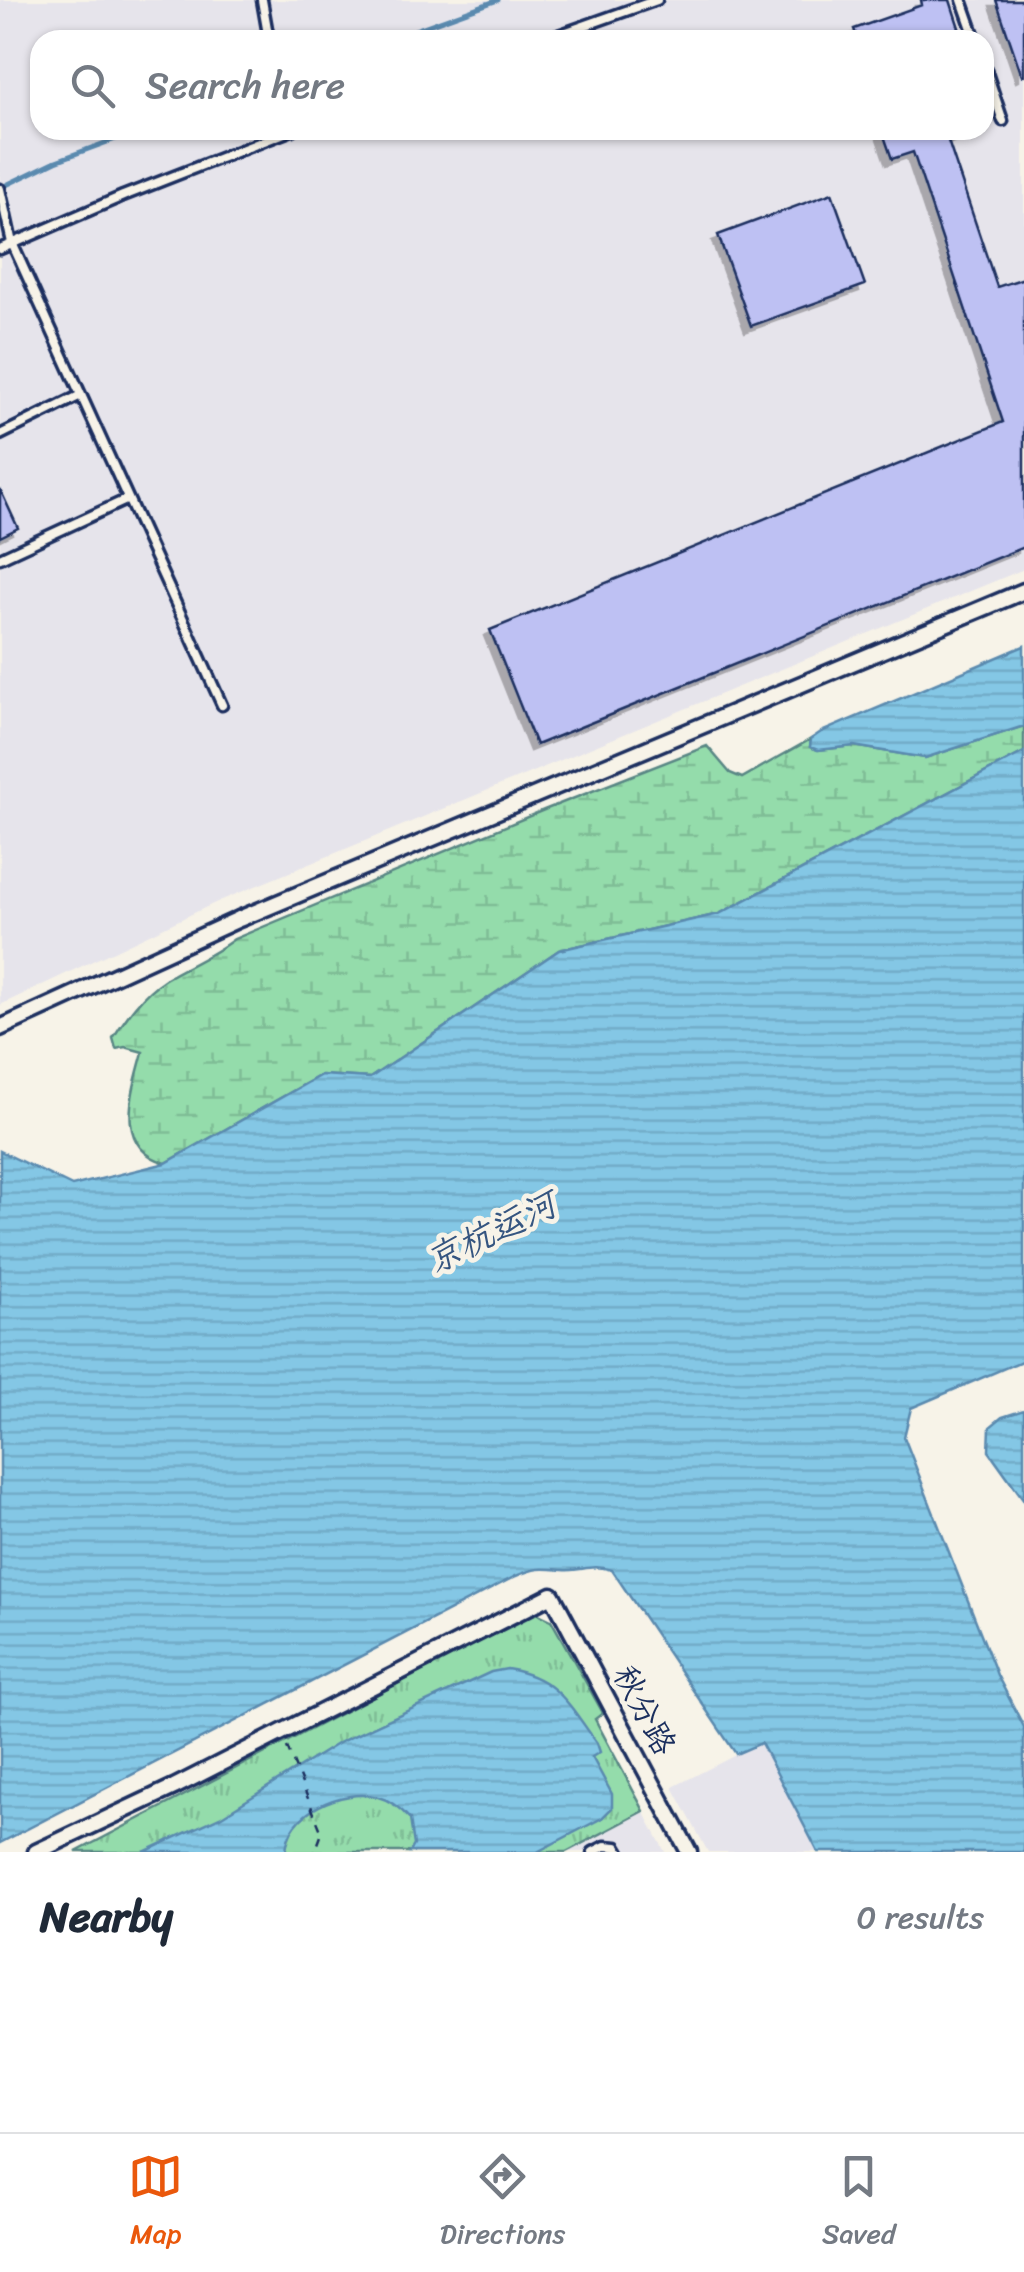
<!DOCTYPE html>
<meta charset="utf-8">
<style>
body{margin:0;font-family:Sriracha,"LXGW WenKai TC",sans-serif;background:#f6f6f7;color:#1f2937}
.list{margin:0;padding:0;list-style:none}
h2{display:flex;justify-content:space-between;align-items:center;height:130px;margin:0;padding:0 40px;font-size:42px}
h2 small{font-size:32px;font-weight:400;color:#747a83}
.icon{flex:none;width:55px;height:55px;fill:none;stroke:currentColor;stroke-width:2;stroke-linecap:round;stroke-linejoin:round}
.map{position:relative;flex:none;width:1024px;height:1852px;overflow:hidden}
.search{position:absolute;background:#fff;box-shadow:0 2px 8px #0004;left:30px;right:30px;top:30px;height:110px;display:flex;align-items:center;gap:25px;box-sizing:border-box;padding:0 35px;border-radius:30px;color:#747a83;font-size:38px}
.sheet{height:280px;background:#fff}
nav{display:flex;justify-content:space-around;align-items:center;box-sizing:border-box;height:140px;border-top:2px solid #e0e1e3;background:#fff;font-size:28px;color:#747a83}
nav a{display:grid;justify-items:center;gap:5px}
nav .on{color:#ea580c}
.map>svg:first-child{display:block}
</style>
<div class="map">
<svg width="1024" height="1852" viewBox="0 0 1024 1852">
<defs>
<pattern id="wetland-marsh" width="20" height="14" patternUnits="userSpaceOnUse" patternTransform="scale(2.5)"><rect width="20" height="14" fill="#94dcab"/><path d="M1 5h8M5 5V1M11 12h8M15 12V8" fill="none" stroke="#7fbd96"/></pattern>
<pattern id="park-tufts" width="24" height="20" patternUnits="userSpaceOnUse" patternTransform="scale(2.5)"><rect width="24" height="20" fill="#94dcab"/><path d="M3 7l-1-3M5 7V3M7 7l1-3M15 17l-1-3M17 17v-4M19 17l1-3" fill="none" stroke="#7fbd96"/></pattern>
<pattern id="water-rules" width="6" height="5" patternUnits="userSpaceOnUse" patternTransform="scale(2.5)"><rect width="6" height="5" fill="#84c7e5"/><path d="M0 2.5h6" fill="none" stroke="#71abc7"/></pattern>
<filter id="shadow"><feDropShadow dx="-6" dy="6" stdDeviation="0" flood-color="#0004"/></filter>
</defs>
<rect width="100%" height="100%" fill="#f7f3e8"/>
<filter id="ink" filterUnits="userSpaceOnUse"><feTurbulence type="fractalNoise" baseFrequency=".01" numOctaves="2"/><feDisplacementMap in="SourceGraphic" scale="20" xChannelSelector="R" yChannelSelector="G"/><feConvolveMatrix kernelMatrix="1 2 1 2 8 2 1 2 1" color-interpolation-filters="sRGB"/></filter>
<g filter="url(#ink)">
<path fill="#e6e4eb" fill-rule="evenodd" d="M0,0H1024V569L217,902L0,1005ZM40,40H984V130H40Z
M761,1742L818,1852H708L673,1787Z
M644,1811L665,1852H566Z"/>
<path fill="url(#wetland-marsh)" stroke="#588684" stroke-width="2.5" d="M1024,726V752L719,914L559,950L370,1078L321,1075L166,1163C112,1148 133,1091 143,1052L125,1047L116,1049L113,1038C127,1016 142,994 165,979C188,965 212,956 234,939L544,810L707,746L730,773L742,778L811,739L810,747L818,750L854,746L925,758Z"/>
<path fill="url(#park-tufts)" stroke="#588684" stroke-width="2.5" d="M534,1612L551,1620L603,1713L595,1719L644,1811L566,1852H76Z"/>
<path fill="url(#water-rules)" stroke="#5a8aaf" stroke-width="2.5" d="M1024,646V726L925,758L854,746L818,750L810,747L811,739L821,732Z
M1024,752V1360L911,1408L904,1437L997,1675L1024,1727V1852H818L761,1743L736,1754L612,1570C591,1563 581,1572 563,1570C541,1568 537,1567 516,1576L0,1843V1151L72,1186L166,1163L321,1075L370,1078L559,950L719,914Z
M1024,1410V1500L989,1451L990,1427L1002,1417Z
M507,1669C557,1677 569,1705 597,1743L600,1752L592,1757L612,1794V1808L602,1818L537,1852H410L414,1845L410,1819C402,1810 390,1800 378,1797C342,1788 287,1812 286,1852H144L220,1817L340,1742L491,1672Z"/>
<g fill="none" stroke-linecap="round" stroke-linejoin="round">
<path stroke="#5a8aaf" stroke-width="5" d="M387,40L498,0
M0,188L56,161L140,130"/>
</g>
<path fill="#bec1f3" stroke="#1b2f5e" stroke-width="2.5" filter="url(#shadow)" d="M921,0H950L963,40H934L933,36L921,40H858L854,29L922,5Z
M996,0H1024V75L1022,76Z
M882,130H972L948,141L997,287L1024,278V547L536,745L490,630L1003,422L913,152L892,159Z
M832,193L865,285L751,326L718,235Z
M0,489L18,528L0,537Z"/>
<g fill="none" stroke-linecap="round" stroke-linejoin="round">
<defs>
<path id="lane" d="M262,0L269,40
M962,0L976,40
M544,40L657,0
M984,64L1003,121
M0,189L12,243L222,705
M0,249L123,196L292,130
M0,435L81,395
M0,558L128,499
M593,1852L605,1846L617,1847L620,1852"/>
<path id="street" d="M0,1028L239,919L1024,591
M36,1852L174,1787L552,1595L689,1852"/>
</defs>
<use href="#lane" stroke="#1b2f5e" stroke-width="15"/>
<use href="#street" stroke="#1b2f5e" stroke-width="21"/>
<path stroke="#1b2f5e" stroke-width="2.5" stroke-dasharray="8 8" stroke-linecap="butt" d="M287,1747L322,1833L315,1852"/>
<use href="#lane" stroke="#f7f3e8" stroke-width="8"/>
<use href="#street" stroke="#f7f3e8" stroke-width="14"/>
</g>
</g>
<g text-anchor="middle" stroke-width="10" stroke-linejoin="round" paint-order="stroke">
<g font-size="32" fill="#1b2f5e" stroke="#f7f3e8">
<text transform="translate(645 1710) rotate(62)" y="11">秋分路</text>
</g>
<g font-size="35" font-style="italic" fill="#355580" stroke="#f7f3e8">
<text transform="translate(491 1232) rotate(-26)" y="12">京杭运河</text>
</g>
</g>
</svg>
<div class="search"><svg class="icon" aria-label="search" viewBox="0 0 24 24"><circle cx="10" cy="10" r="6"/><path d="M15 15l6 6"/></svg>Search here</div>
</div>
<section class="sheet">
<h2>Nearby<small>0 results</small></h2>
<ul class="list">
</ul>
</section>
<nav>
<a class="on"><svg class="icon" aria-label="map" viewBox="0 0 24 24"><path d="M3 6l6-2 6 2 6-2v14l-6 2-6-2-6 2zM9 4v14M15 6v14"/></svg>Map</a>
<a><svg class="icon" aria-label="directions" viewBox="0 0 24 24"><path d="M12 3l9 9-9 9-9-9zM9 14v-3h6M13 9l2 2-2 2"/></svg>Directions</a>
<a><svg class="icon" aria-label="saved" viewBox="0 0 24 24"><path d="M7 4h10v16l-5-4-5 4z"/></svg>Saved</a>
</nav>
